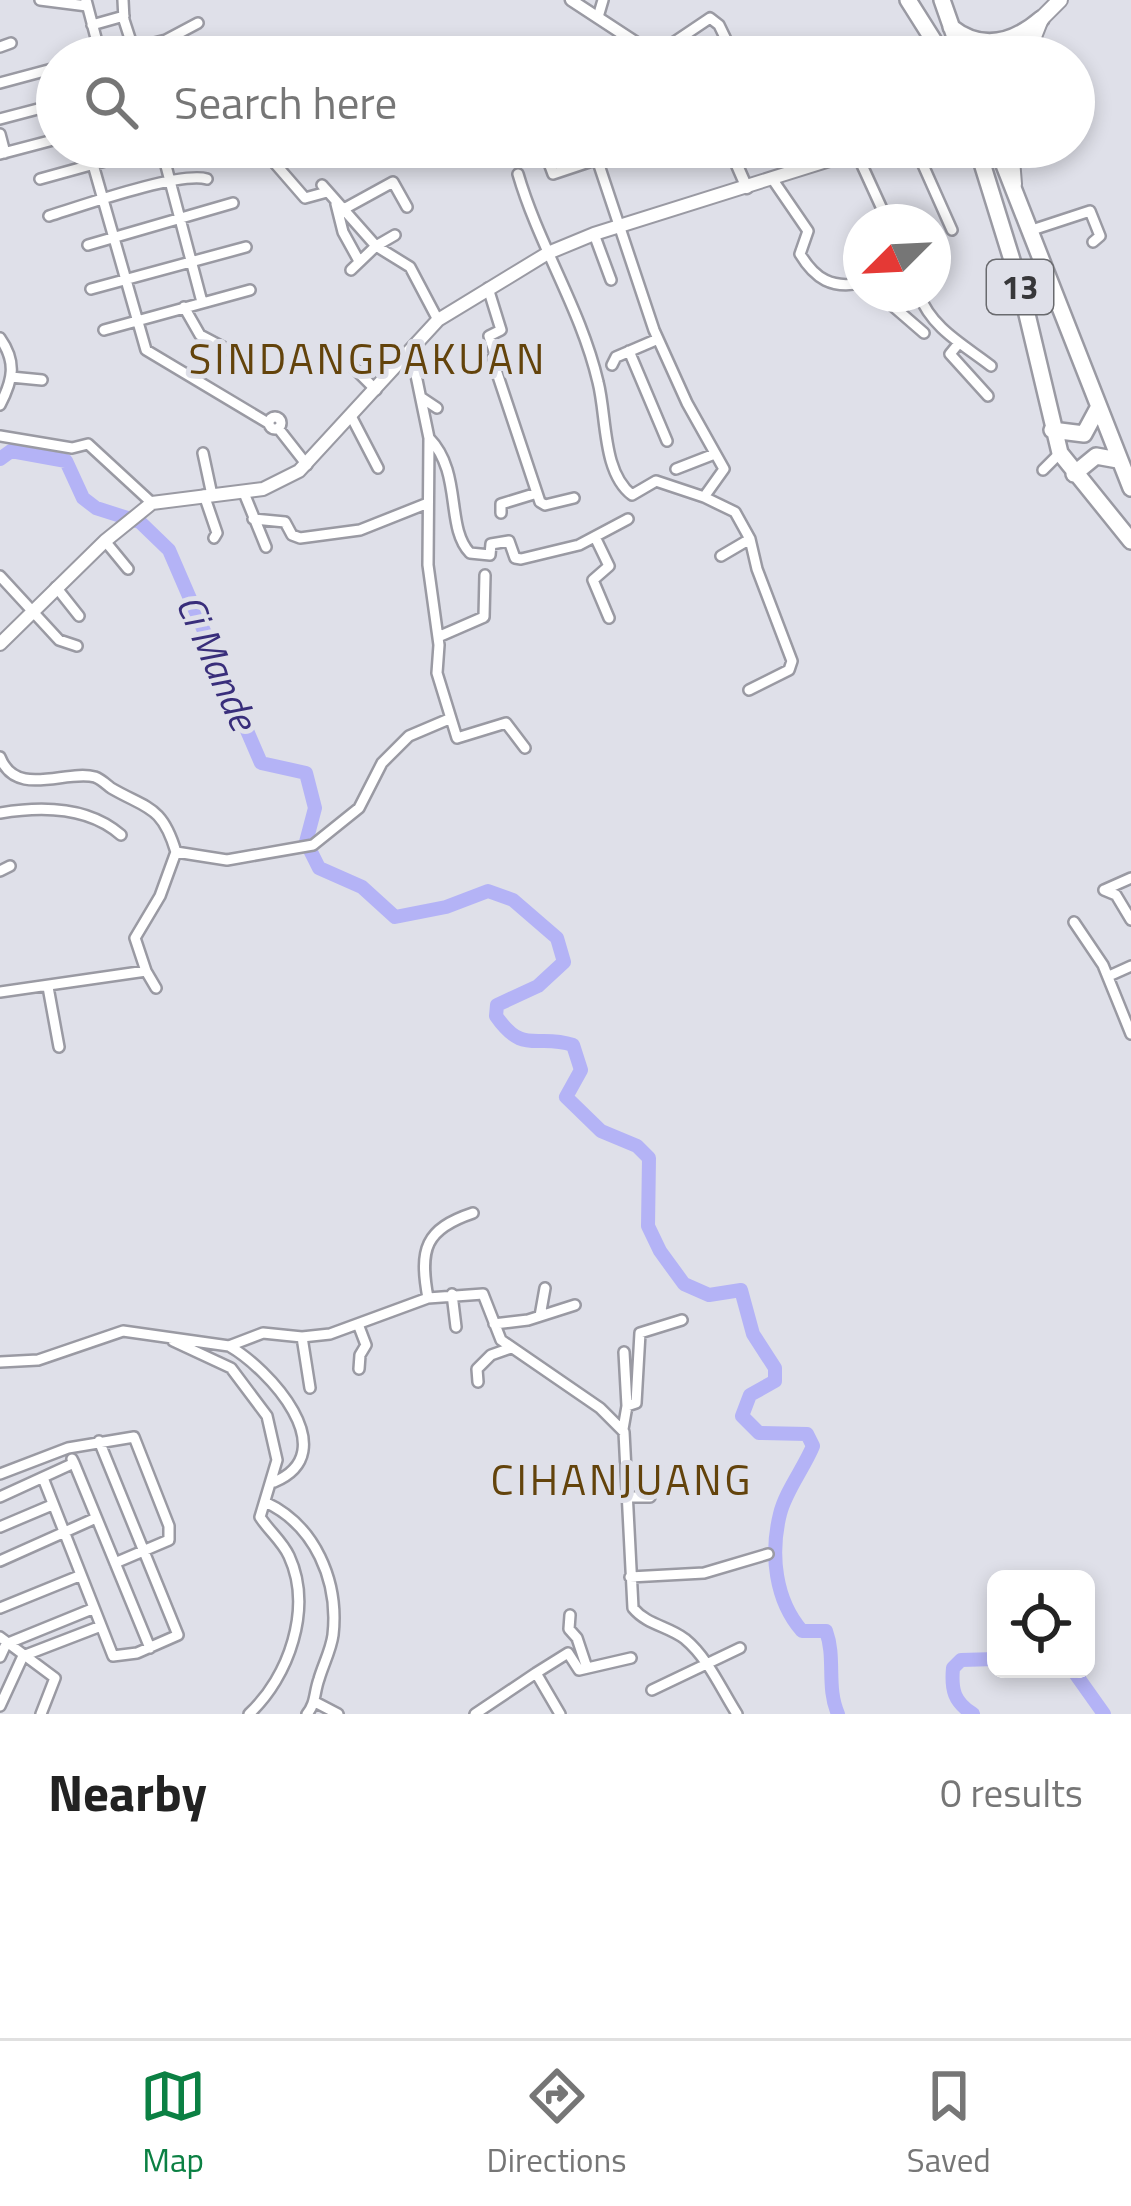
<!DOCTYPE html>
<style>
body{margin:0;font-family:"Titillium Web",sans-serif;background:#f2f2f2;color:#222}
.controls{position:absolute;right:36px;bottom:36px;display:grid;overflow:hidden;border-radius:18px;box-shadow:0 6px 18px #0003}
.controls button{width:108px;height:108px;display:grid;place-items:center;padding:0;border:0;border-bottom:3px solid #e0e0e0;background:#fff;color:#222;font:60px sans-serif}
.compass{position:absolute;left:843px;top:204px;width:108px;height:108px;border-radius:50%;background:#fff;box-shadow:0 6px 18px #0003;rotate:246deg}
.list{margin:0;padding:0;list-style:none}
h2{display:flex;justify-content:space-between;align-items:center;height:156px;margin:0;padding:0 48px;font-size:51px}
h2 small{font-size:39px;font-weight:400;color:#767676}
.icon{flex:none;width:66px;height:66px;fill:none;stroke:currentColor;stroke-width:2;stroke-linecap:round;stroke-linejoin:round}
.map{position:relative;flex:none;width:1131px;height:1714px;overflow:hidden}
.search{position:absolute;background:#fff;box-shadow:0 6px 18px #0003;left:36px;right:36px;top:36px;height:132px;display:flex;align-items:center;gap:30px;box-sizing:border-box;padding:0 42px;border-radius:66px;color:#767676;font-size:45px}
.sheet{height:324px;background:#fff}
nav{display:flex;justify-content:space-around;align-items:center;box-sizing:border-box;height:168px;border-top:3px solid #e0e0e0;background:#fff;font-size:33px;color:#767676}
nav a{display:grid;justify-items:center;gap:6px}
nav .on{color:#0b8043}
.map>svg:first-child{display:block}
</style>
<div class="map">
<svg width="1131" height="1714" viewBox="0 0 1131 1714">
<rect width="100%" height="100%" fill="#dfe0e9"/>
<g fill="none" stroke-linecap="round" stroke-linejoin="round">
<path stroke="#b4b3f6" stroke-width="14" d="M0,459L11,451L66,461L83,498L96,508L140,522L169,550L261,763L306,773L315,808L306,842L319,868L362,887L395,917L446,907L488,891L513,900L557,938L564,962L538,986L497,1005L496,1016C524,1056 536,1033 573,1045L581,1070L566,1097L601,1131L637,1146L649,1158L648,1226L660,1251L684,1284L709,1295L741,1290L753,1334L775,1368V1381L750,1395L742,1416L759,1433L807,1434L813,1446C804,1468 785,1492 780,1514C770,1554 775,1600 802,1631H826C836,1658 826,1687 838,1714
M1072,1669L1104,1714
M973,1714C954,1702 951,1690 953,1668L961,1660L996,1659"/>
<defs>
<path id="minor" d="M40,0L87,6
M86,0L101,57
M123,0L124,20L136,57
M598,17L603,0
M92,25L124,16
M898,46L903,57
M0,47L11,43
M134,48L166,40L198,23
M530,55L531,57
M655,55L710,18L719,25L734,56
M0,83L52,69
M0,119L57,104
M0,134L5,153
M88,147L146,350L268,423
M161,147L202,302
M543,147L553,174L598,159
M593,147L654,330L687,403L724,469L704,497L735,512L750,539L757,569L792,661L789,670L749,690
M915,147L952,230
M856,152L888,222
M0,154L57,139
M546,156L568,147
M272,160L305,198L327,192
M518,174C539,246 581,309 598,382C607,417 602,472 632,495L656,481L704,497
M40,179L156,147
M773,180L808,231L800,254C815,279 832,289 861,283
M322,185L376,246L410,267L438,320
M336,204L343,232L359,261
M342,210L393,182L407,207
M49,216C81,206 180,171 207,179
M1029,231L1090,211L1100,236L1093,242
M594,234L611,280
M88,245L233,203
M351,270L376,246L395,235
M488,288L501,330L489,336L496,357L492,358L540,502L545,505L574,498
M91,289L246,247
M879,294L924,333
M919,294C931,328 964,345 991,366
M184,307L200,335L234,353
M104,330L250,290
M0,338C17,362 13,380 0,405
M959,343L950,354L988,396
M411,351L429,438L428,565L439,645L437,673L457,738L506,723L525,748
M629,351L667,441
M612,365L616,357L658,339
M355,369L376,390
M11,377L42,380
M422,398L437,408
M351,416L378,468
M269 423a6 6 0 1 1 12 0a6 6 0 1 1-12 0Z
M278,428L307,465
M0,436L72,448L88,444L152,503
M429,438C463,473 445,527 470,553L490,555L491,544L509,541L515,558L521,559L579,545L628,519
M203,453L212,495
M676,469L712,455
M1043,470L1060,453
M244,493L266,547
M204,495L217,533L214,538
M501,513V504L537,493
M253,519L285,522L292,535L300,538L360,530L428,503
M595,537L609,566L593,580L609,618
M105,541L128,569
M721,556L750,539
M0,576L59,640L77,646
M56,587L79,616
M438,637L484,617L485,575
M0,757C16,799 66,769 95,777C101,779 107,785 111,788C147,809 162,805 176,852L160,896L135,938L146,971
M0,813C41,806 88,806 121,835
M176,852L227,860L313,845L359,808L382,763L409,736L449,719
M0,871L10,866
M1104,890L1116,895L1131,920
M1104,890L1131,878
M1074,922L1103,965L1131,1034
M1109,976L1131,966
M48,987L59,1047
M0,992L146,971L156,988
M452,1294L456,1327
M428,1298C419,1249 425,1229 473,1213
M540,1316L545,1288
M358,1324L366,1345L360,1355L359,1369
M494,1324L528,1320L575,1305
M302,1337L310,1388
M173,1341L231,1368L267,1416L277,1460L260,1517C269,1531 282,1541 289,1556C313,1608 289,1677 249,1714
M229,1346C268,1368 346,1452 274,1482
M0,1362L38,1360L123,1331L229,1346L263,1333L302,1337L330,1334L428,1298L483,1294L501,1340L600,1408L624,1432L633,1608C647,1625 668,1626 685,1639C708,1658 721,1689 737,1714
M478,1382L477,1369L491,1355L511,1348
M627,1406L636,1403L640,1333L682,1320
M623,1429L627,1406L624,1352
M74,1463L150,1648
M0,1474L68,1448L134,1437L169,1526V1540L115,1563
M43,1478L113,1656L137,1653L178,1635L99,1441
M0,1497L74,1463L72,1459
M629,1497H650
M265,1502C315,1525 339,1581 333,1635C331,1650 323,1665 319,1679C314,1693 316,1703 307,1714
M0,1527L52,1505
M0,1561L96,1518
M630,1577L704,1573L768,1554
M0,1608L79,1576
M570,1615L569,1629L577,1638L587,1668
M0,1637L55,1678L41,1714
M0,1657L6,1644L92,1609
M536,1673L568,1653L579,1670L631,1658
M652,1690L740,1648
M315,1702L338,1714
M0,1706L23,1656L101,1626
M475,1714L536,1673L560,1714"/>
<path id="tertiary" d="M571,0L658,57
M729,147L747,188"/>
<path id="secondary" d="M0,644L105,541L152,503L263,489L299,471L438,320L548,253L594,234L871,147"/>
<path id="primary" d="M1026,57L1041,19L1060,0
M1011,147L1014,184"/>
<path id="trunk" d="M908,0L944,57
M942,0L962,57
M951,27C981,51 1013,43 1041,19
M977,147L1021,289L1060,453L1131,541
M997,147L1131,488
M1052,430L1084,434L1098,408
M1074,474L1096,456L1118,460"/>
</defs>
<use href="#minor" stroke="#9a9aa3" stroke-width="14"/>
<use href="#tertiary" stroke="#9a9aa3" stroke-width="15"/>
<use href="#secondary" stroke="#9a9aa3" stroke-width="16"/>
<use href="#primary" stroke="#9a9aa3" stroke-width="18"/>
<use href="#trunk" stroke="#9a9aa3" stroke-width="20"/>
<use href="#minor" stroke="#fff" stroke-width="9"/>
<use href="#tertiary" stroke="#fff" stroke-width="10"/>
<use href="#secondary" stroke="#fff" stroke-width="12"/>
<use href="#primary" stroke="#fff" stroke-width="14"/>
<use href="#trunk" stroke="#fff" stroke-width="15"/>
</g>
<g text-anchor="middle" stroke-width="10" stroke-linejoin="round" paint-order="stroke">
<rect fill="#dfe0e9" stroke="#696a6e" stroke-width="3" x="987" y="260" width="66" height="54" rx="9"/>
<g font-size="33" font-weight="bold" fill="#37373a">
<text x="1020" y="299">13</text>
</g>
<g font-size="39" font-style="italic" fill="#392e7b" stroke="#dfe0e9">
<text transform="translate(217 662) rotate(66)" y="14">Ci Mande</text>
</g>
<g font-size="42" letter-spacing="3" fill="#63430b" stroke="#dfe0e9">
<text x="368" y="374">SINDANGPAKUAN</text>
<text x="622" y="1495">CIHANJUANG</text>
</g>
</g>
</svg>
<div class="controls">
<button><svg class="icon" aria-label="locate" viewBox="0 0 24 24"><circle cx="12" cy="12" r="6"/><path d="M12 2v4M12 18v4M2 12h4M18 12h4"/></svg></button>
</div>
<svg class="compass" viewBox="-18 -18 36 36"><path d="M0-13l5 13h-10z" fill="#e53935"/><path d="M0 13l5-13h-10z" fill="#767676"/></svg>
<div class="search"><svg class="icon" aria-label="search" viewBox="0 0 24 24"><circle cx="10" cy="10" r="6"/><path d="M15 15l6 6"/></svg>Search here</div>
</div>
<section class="sheet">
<h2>Nearby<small>0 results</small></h2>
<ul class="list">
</ul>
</section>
<nav>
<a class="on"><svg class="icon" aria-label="map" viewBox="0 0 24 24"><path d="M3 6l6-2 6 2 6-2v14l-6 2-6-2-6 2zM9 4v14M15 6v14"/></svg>Map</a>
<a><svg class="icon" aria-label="directions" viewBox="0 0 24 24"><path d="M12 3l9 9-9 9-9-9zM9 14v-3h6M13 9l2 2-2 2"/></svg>Directions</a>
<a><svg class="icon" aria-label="saved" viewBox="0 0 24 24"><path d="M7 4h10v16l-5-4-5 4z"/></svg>Saved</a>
</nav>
